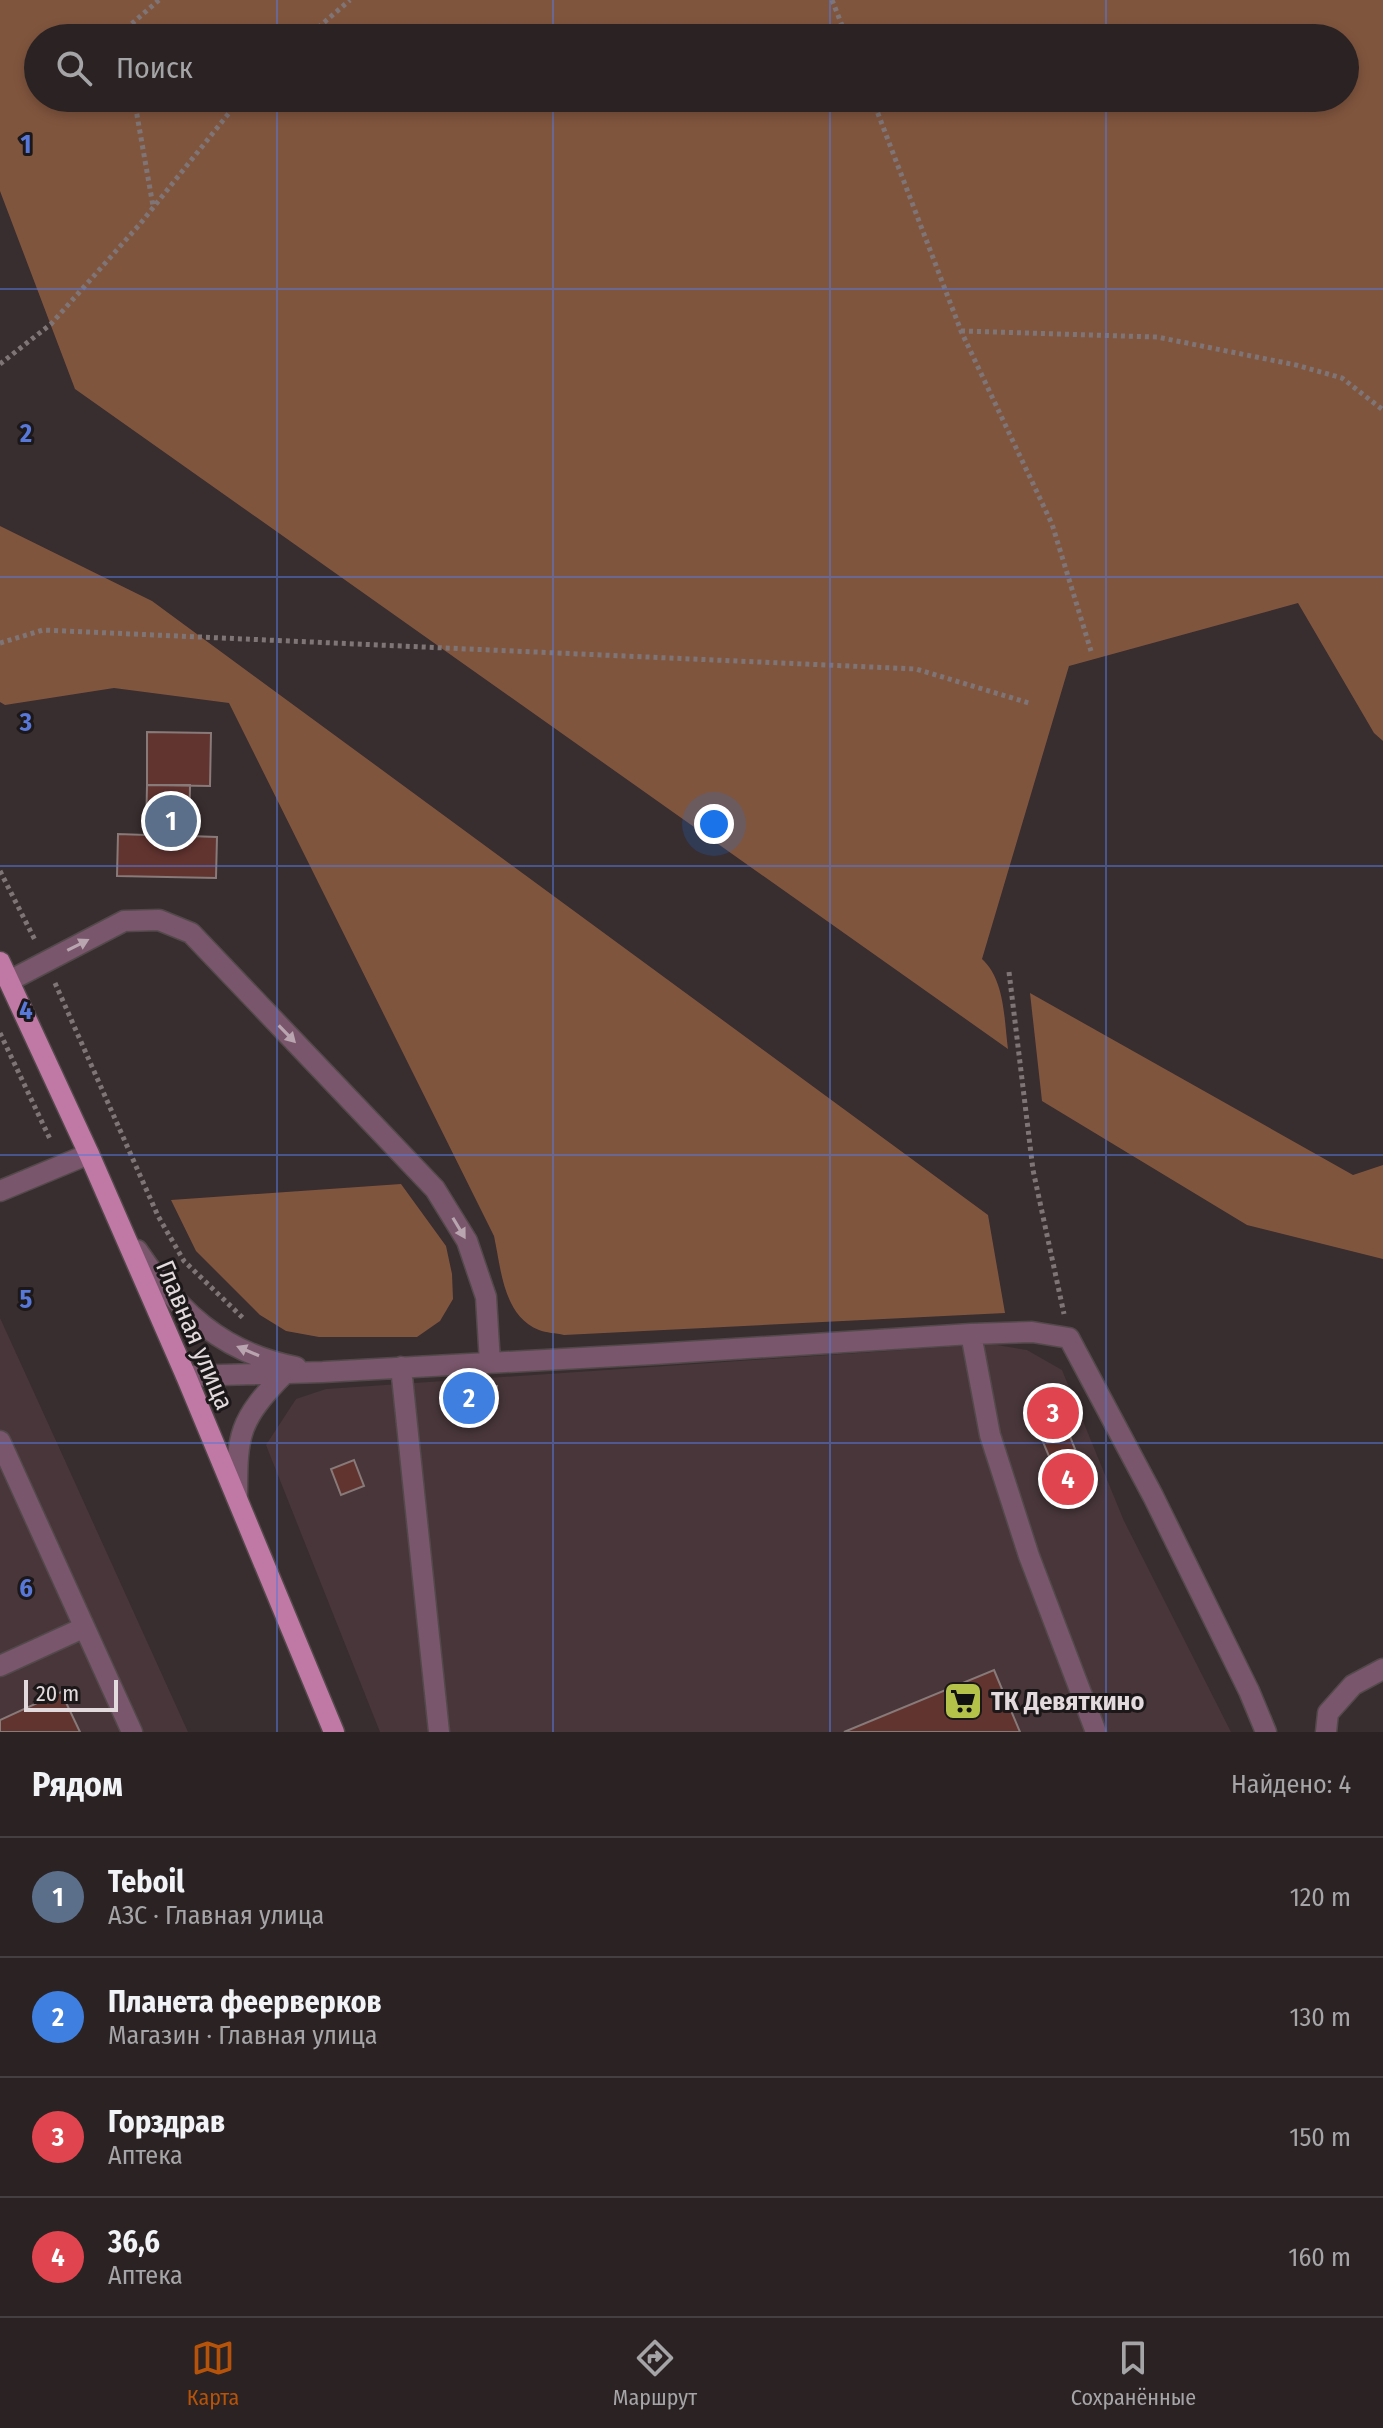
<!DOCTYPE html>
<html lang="ru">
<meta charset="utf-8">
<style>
body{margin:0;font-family:"Fira Sans Condensed",sans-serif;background:#362f30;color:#f1f3f6}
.scale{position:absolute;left:24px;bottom:20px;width:94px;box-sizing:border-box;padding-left:8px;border:4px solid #e2dadc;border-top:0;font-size:22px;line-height:28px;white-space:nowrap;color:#e2dadc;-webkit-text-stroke:6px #1c1718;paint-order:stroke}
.you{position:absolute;left:714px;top:824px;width:28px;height:28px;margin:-20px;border:6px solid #fff;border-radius:50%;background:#1a73e8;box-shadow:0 0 0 12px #1a73e833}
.badge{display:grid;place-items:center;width:52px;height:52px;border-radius:50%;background:#b45309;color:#fff;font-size:26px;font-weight:700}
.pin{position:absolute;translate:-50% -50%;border:4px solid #fff;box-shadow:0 2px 8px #0006}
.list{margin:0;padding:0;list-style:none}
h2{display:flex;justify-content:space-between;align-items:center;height:104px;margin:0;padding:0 32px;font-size:34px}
h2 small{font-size:26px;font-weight:400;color:#a5a4a6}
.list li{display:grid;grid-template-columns:52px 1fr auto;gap:24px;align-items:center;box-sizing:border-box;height:120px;padding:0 32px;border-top:2px solid #463f41}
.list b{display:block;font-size:30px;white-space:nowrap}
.list p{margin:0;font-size:26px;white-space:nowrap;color:#a5a4a6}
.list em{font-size:26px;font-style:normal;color:#a5a4a6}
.icon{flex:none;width:44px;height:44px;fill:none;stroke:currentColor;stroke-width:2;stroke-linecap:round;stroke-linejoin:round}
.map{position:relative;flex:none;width:1383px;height:1732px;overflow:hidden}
.search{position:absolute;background:#2a2223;box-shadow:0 4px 12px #0003;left:24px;right:24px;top:24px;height:88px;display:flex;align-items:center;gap:20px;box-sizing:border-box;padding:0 28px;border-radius:44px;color:#a5a4a6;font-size:30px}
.sheet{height:584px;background:#2a2223}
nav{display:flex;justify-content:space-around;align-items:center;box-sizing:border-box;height:112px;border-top:2px solid #463f41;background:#2a2223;font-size:22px;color:#a5a4a6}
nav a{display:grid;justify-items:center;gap:4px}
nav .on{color:#b45309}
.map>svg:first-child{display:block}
</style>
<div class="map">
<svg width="1383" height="1732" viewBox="0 0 1383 1732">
<rect width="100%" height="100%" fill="#382d2f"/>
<path fill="#48363a" d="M0,1318L52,1432L188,1732H0Z
M991,1344L1027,1350L1062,1370L1124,1521L1231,1732H380L266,1445L296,1399L326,1389Z"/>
<path fill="#80553e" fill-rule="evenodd" d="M0,0H1383V741L1374,733L1298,603L1069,666L982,959C1005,980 1004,1019 1008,1049L75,389L0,191ZM38,38H1345V98H38Z
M0,526L152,601L988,1215L1005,1313L564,1335C556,1333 546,1333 539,1330C503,1316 501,1268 494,1236L229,703L114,688L5,705L0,702Z
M1030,993L1353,1175L1383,1165V1259L1247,1225L1042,1101Z
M401,1184L446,1246L452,1274L453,1299L440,1321L417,1337H319L286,1331L260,1315L196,1251L171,1200Z"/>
<path fill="#623430" stroke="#887a79" stroke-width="2" d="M147,732L211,733L210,786L147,785Z
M147,785H190L189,836L217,837L216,878L117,876L118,834L146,835Z
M497,1386V1408H455V1387Z
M1055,1400L1093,1493L1069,1504L1030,1411Z
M354,1460L364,1486L341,1495L331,1469Z
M994,1670L1020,1732H844Z
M61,1692L80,1732H0V1720Z"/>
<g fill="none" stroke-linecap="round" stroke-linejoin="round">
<defs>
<path id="minor" d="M9,981L124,921L159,920L191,933L435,1189L467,1241L486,1297L490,1363
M0,1191L89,1154
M137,1250C177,1310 222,1353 296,1367
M971,1334L990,1435L1029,1556L1096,1732
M401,1367L439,1732
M186,1376L323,1372L654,1354L971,1334L1032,1332L1069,1338L1153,1496L1249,1691L1266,1732
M0,1441L132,1732
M237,1498C237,1434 238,1421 285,1373
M0,1666L83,1628
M1326,1732L1328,1713L1353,1685L1383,1669"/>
<path id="major" d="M0,962L89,1154L186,1376L334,1732"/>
</defs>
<use href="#minor" stroke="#53494b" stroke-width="23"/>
<use href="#major" stroke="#53494b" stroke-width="23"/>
<path stroke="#7f7577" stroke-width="5" stroke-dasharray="4 4" stroke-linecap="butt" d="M832,0L847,38
M128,38V27L159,0
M306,38L350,0
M134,98L153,206
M872,98L961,331L1052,524L1091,651
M961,331L1157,337L1296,365L1342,378L1383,410
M0,364L51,324L140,224L241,98
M0,643L43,630L916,669L1029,703
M0,871L36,942
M1009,972L1033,1170L1064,1314
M55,983L158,1216L184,1261L244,1319
M0,1033L50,1139"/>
<use href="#minor" stroke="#79566b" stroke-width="20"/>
<use href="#major" stroke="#c078a5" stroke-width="20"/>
</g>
<defs><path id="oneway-solid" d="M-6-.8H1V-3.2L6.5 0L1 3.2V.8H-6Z" transform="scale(2)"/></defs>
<g fill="#b8a5af">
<use href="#oneway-solid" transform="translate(78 945) rotate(-27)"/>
<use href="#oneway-solid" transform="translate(287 1034) rotate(46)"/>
<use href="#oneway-solid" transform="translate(459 1228) rotate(59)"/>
<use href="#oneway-solid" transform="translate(248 1351) rotate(-157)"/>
</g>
<path fill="none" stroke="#5878d9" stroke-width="2" stroke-opacity="0.55" d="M277,0V38M553,0V38M830,0V38M1106,0V38M277,98V1732M553,98V1732M830,98V1732M1106,98V1732M0,289H1383M0,577H1383M0,866H1383M0,1155H1383M0,1443H1383"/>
<defs>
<symbol id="supermarket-square" viewBox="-11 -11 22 22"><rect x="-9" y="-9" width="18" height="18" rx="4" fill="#b4c24a" stroke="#1c1718"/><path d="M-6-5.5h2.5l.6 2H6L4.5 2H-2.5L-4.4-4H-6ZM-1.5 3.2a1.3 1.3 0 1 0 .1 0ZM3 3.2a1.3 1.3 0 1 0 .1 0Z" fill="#111"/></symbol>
</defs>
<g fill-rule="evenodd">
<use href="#supermarket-square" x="941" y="1679" width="44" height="44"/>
</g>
<g text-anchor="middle" stroke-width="6" stroke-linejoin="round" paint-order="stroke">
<g font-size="26" fill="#e2dadc" stroke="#1c1718">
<text transform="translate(195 1335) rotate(67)" y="9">Главная улица</text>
</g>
<g font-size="26" font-weight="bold" fill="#e2dadc" stroke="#1c1718" text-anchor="start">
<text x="991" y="1710">ТК Девяткино</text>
</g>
</g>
<g font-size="26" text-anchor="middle" font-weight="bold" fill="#5878d9" stroke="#1c1718" stroke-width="6" stroke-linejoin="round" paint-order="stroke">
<text x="26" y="153">1</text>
<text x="26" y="442">2</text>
<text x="26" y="731">3</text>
<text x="26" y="1019">4</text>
<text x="26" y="1308">5</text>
<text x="26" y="1597">6</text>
</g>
</svg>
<div class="scale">20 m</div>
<div class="you"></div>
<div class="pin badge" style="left:171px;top:821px;background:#5c6f8a">1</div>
<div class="pin badge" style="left:469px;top:1398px;background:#3f7fe0">2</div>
<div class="pin badge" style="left:1053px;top:1413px;background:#e0444e">3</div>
<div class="pin badge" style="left:1068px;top:1479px;background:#e0444e">4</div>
<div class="search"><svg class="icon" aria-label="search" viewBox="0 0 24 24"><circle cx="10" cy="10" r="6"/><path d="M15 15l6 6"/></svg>Поиск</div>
</div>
<section class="sheet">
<h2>Рядом<small>Найдено: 4</small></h2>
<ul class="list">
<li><span class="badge" style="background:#5c6f8a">1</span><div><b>Teboil</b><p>АЗС · Главная улица</p></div><em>120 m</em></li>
<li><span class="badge" style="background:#3f7fe0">2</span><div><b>Планета феерверков</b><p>Магазин · Главная улица</p></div><em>130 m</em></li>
<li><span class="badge" style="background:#e0444e">3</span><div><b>Горздрав</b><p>Аптека</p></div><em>150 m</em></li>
<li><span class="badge" style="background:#e0444e">4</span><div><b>36,6</b><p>Аптека</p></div><em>160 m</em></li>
</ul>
</section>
<nav>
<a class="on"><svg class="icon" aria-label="map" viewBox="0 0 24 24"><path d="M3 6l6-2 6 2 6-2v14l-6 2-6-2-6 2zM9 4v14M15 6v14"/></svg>Карта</a>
<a><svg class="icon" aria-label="directions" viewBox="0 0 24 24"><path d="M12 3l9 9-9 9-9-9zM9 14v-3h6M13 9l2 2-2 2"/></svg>Маршрут</a>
<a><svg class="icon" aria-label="saved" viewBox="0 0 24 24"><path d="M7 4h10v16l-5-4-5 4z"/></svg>Сохранённые</a>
</nav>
